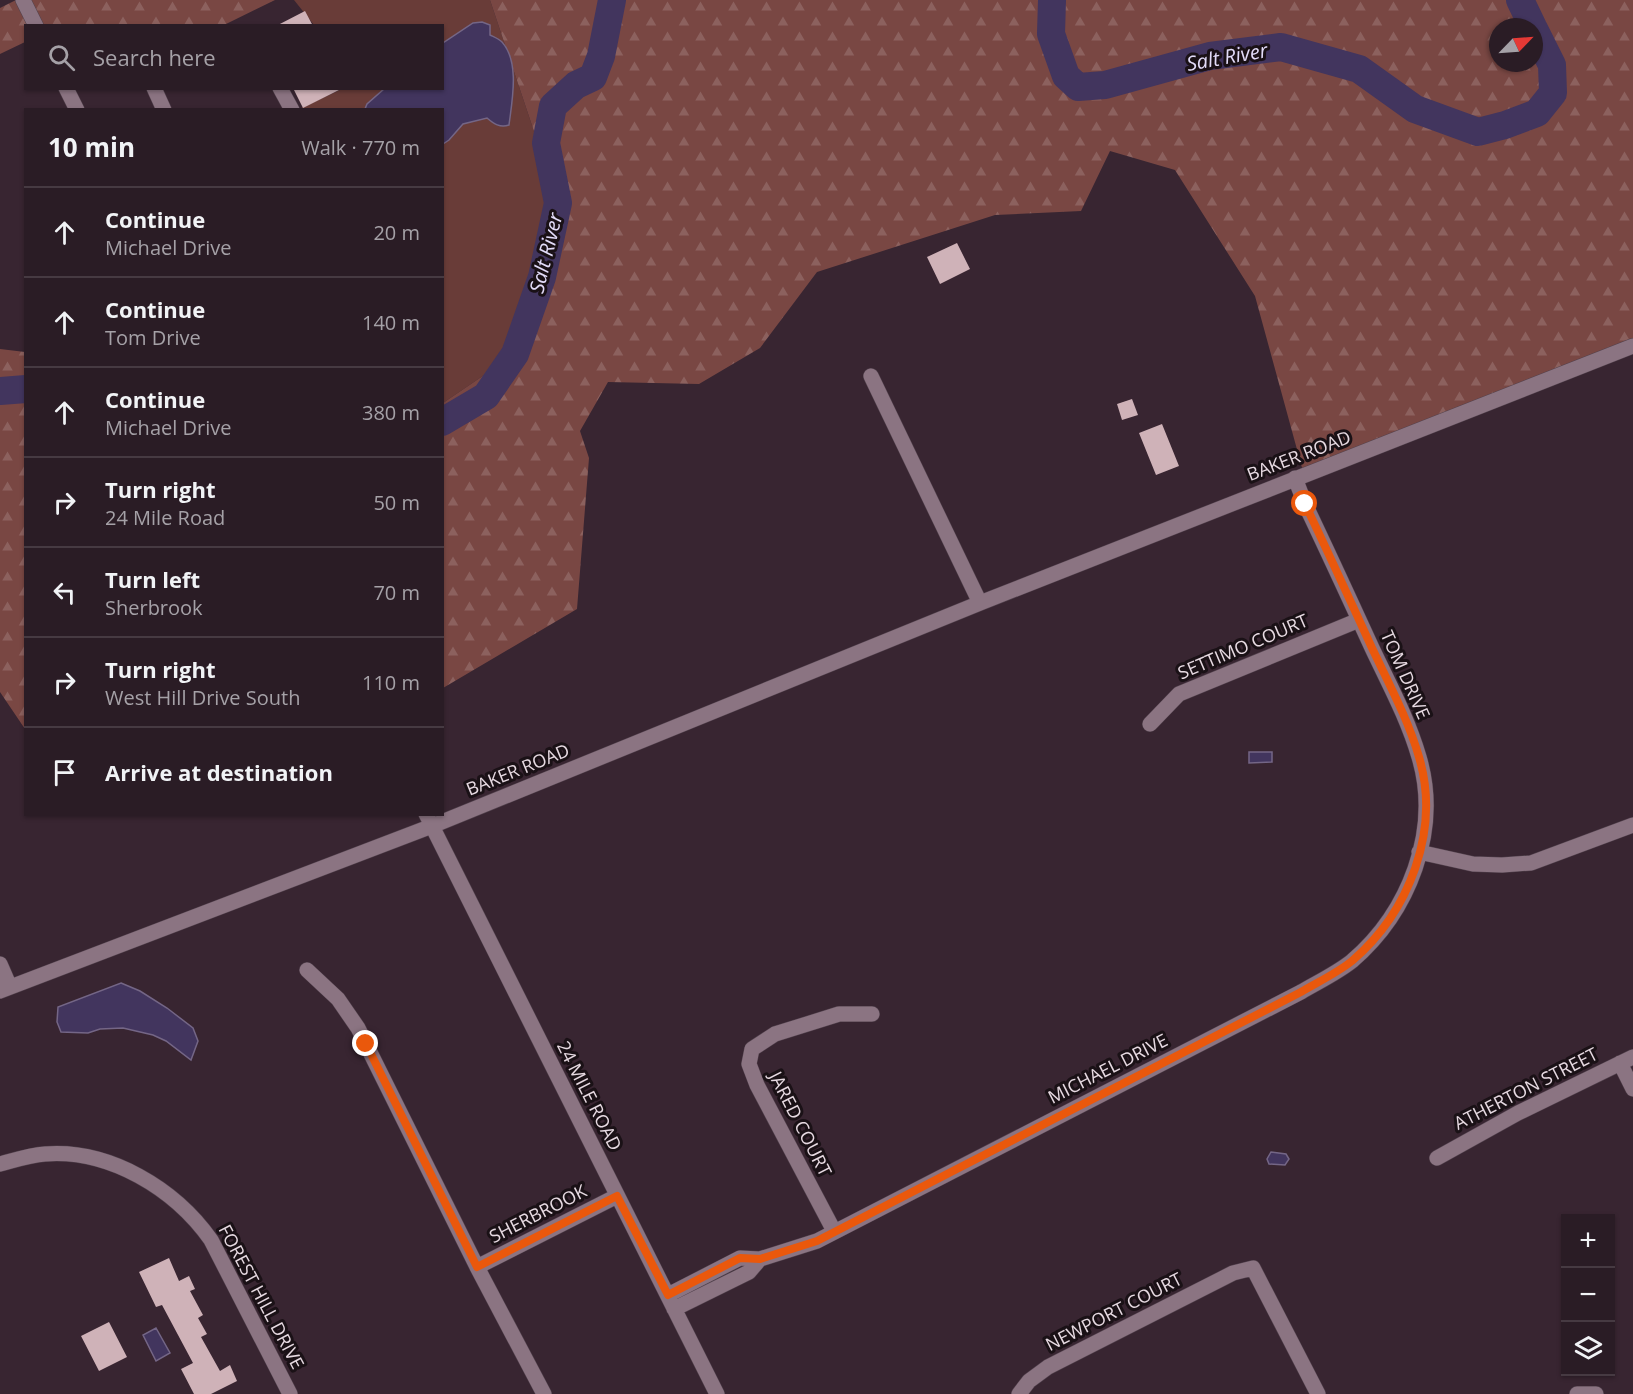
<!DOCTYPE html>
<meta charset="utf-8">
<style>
body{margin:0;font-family:"Open Sans",sans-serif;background:#32252d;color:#f1f3f6}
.controls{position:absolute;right:18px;bottom:18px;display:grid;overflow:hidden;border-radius:0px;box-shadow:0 2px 4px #0004}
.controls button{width:54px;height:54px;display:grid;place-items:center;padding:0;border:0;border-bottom:2px solid #463a42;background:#2a1c25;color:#f1f3f6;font:30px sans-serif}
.compass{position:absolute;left:1489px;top:18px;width:54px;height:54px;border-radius:50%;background:#2a1c25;box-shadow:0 2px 4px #0004;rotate:65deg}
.stop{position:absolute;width:18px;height:18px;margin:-14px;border:4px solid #ea580c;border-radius:50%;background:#fff}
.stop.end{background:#ea580c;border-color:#fff;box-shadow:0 2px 6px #0008}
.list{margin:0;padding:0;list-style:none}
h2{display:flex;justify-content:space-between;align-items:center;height:78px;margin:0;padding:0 24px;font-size:26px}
h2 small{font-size:20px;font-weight:400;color:#a5a1a7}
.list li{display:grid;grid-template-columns:39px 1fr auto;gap:18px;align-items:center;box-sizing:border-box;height:90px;padding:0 24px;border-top:2px solid #463a42}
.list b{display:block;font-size:22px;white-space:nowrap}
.list p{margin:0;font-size:20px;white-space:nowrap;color:#a5a1a7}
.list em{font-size:20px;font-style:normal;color:#a5a1a7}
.icon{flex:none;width:33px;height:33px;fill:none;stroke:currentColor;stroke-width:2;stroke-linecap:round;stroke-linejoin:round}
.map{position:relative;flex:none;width:1633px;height:1394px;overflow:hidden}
.search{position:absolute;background:#2a1c25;box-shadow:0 2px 4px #0004;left:24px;top:24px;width:420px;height:66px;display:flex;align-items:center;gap:15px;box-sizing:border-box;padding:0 21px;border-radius:0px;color:#a5a1a7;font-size:22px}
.panel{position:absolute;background:#2a1c25;box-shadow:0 2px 4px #0004;left:24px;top:108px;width:420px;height:708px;border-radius:0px}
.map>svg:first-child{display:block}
</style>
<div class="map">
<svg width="1633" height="1394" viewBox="0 0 1633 1394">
<defs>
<pattern id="forest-firs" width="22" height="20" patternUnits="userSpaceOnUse" patternTransform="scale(1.5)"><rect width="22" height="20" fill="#794743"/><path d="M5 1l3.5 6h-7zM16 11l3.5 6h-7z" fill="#8c615e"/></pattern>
</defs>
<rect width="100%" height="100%" fill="#382531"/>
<path fill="#693c38" d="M294,0H490L558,203L515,354L443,403L442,110L299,109L342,89L442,88V26L314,25Z"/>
<path fill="url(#forest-firs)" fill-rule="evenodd" d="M16,0H275L224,25L26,26L25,42L0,54V8Z
M490,0H1633V349L1304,475L1255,296L1175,170L1110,151L1081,211L995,215L817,272L760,348L699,384L608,382L580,431L589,458L577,609L443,688V403L515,354L558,203ZM1498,27H1534V63H1498Z
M0,349L25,352V729L0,692Z"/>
<path fill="#42355e" stroke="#746686" stroke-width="1.5" d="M482,22L490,25V35C494,37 499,39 502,42C520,62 512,101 509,125C500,128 494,124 487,118L463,124L449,140L443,144L442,110L365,109L367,104L384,89L442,88L443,43L473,23Z
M1249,752H1272V762L1249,763Z
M121,983L140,991L167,1008L193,1028L198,1041L191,1060L166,1041L153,1035L123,1028L100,1029L88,1033L61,1032L57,1022L58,1007Z
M1271,1152L1286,1154L1289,1159L1285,1165L1269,1164L1267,1159Z
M156,1328L170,1353L156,1361L143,1335Z"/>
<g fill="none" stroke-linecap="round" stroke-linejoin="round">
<path stroke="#42355e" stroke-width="28" d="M1052,0L1051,34L1066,76L1078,87L1105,85L1210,56L1281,47L1359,69L1415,109L1478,132L1505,125L1537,113L1553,93L1552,65L1534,29
M1520,0L1533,27
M0,391L26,389
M442,422L486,396L515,354L542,277L558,203L546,143L553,106L576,85L593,77L601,56L612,0"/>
</g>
<path fill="#cfb2b8" d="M305,11L313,26H276Z
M293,88H343L303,108Z
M957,243L970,269L940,284L927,257Z
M1132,399L1138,415L1122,420L1117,404Z
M1162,424L1179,466L1156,475L1139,433Z
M169,1258L179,1281L189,1276L195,1289L190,1291L203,1315L198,1318L207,1334L201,1337L220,1371L230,1365L237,1381L211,1394H194L181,1369L193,1363L162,1305L156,1307L139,1272Z
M109,1322L127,1357L99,1371L81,1336Z"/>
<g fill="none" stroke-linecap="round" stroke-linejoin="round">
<defs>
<path id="minor" d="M23,0L36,26
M66,88L77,110
M154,88L164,110
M280,88L292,110
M871,376L980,603
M1150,724L1179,694L1359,620
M426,814L717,1394
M1419,852L1473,864L1502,865L1531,863L1633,825
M0,964L10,987
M307,970L338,999L358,1028L477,1267L544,1394
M0,991L432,826L980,603L1633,346
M1620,1063L1633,1089
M1437,1158L1518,1113L1633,1057
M0,1164C15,1160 30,1155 45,1154C110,1149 175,1189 211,1240L290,1394
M834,1231L757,1085L749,1064L752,1049L775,1034L839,1014H872
M760,1259L817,1241L1301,992C1318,982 1337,973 1352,961C1409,912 1441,831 1419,757C1408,719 1389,684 1372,648C1350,600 1328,552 1305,504L1295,478
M477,1267L617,1196
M668,1295L740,1258L760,1259L749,1272L674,1309
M1019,1394L1029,1381L1048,1367L1233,1273L1253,1268L1318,1394
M1577,1394H1596"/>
</defs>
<use href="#minor" stroke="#52424d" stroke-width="16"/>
<use href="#minor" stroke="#8b7482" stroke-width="15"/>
</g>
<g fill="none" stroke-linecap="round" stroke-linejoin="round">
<path stroke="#ea580c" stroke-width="8" d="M366,1044L477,1267L617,1196L668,1295L740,1258L760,1259L817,1241L1301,992C1318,982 1337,973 1352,961C1409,912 1441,831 1419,757C1408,719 1389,684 1372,648C1350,600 1328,552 1305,504"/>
</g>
<g text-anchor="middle" stroke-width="6" stroke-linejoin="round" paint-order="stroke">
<g font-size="18" fill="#e7dae2" stroke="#1a1116">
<text transform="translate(1299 456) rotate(-21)" y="6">BAKER ROAD</text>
<text transform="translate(1243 647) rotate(-23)" y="6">SETTIMO COURT</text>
<text transform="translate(1405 675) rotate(66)" y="6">TOM DRIVE</text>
<text transform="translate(518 770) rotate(-22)" y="6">BAKER ROAD</text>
<text transform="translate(1108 1069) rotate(-27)" y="6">MICHAEL DRIVE</text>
<text transform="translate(1526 1089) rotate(-27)" y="6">ATHERTON STREET</text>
<text transform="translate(589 1096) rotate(63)" y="6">24 MILE ROAD</text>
<text transform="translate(800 1124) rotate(63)" y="6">JARED COURT</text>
<text transform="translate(538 1214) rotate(-27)" y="6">SHERBROOK</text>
<text transform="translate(261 1297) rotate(62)" y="6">FOREST HILL DRIVE</text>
<text transform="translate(1114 1312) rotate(-27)" y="6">NEWPORT COURT</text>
</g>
<g font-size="20" font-style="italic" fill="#e3dcf9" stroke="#1a1116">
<text transform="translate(1227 57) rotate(-10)" y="7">Salt River</text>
<text transform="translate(546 253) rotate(-76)" y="7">Salt River</text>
</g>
</g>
</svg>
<div class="controls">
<button>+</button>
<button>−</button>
<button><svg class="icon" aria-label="layers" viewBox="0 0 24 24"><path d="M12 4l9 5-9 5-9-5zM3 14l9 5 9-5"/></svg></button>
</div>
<svg class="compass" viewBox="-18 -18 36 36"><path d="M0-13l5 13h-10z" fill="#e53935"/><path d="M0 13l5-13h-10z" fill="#a5a1a7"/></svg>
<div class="stop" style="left:1305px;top:504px"></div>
<div class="stop end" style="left:366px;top:1044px"></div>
<div class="search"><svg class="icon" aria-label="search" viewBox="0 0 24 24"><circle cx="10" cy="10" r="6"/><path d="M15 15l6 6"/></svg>Search here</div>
<section class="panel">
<h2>10 min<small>Walk · 770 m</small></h2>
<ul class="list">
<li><svg class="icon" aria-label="ahead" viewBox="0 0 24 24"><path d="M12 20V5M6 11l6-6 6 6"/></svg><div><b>Continue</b><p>Michael Drive</p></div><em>20 m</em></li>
<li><svg class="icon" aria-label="ahead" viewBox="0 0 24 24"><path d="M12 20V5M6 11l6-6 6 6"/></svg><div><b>Continue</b><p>Tom Drive</p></div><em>140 m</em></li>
<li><svg class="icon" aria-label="ahead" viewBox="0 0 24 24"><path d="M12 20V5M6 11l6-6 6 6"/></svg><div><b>Continue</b><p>Michael Drive</p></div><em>380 m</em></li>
<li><svg class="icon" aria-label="right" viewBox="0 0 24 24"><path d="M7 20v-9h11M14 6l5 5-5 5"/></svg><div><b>Turn right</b><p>24 Mile Road</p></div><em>50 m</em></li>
<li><svg class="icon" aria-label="left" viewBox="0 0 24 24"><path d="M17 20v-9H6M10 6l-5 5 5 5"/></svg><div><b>Turn left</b><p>Sherbrook</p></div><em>70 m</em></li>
<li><svg class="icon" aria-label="right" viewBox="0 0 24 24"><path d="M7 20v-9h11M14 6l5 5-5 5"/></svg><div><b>Turn right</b><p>West Hill Drive South</p></div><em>110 m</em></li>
<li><svg class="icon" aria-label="arrive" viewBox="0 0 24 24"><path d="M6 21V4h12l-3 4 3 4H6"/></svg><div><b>Arrive at destination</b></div></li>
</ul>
</section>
</div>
